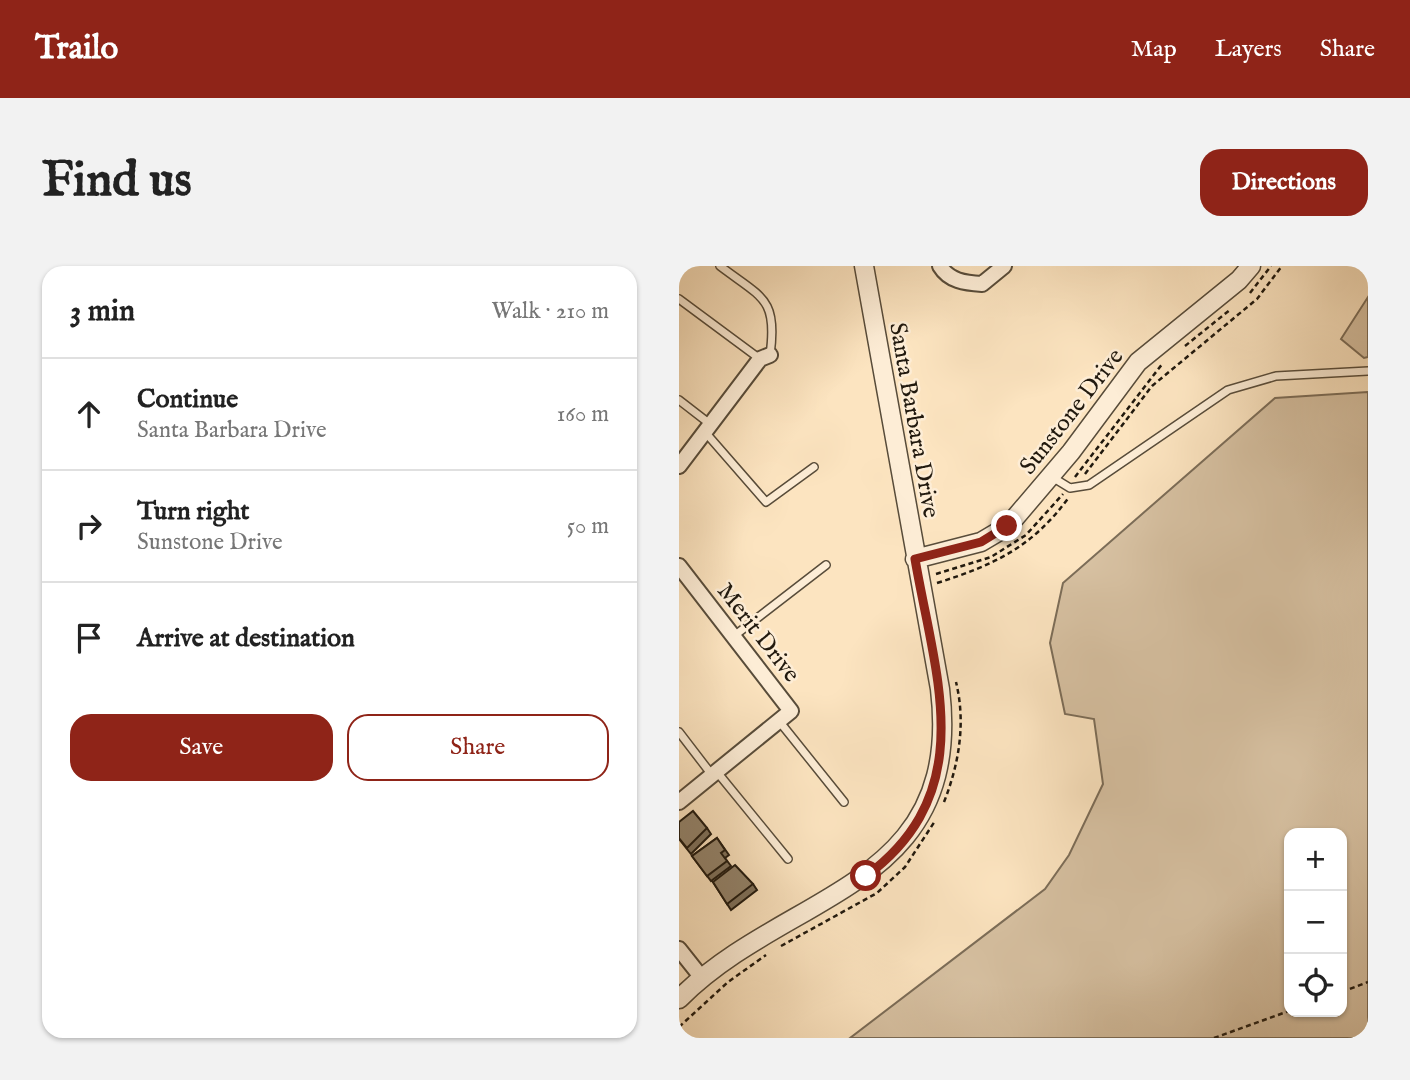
<!DOCTYPE html>
<meta charset="utf-8">
<style>
body{margin:0;font-family:"IM FELL English",serif;background:#f2f2f2;color:#222}
.controls{position:absolute;right:21px;bottom:21px;display:grid;overflow:hidden;border-radius:14px;box-shadow:0 2px 5px #0004}
.controls button{width:63px;height:63px;display:grid;place-items:center;padding:0;border:0;border-bottom:2px solid #e0e0e0;background:#fff;color:#222;font:35px sans-serif}
.stop{position:absolute;width:21px;height:21px;margin:-16px;border:5px solid #8f2418;border-radius:50%;background:#fff}
.stop.end{background:#8f2418;border-color:#fff;box-shadow:0 2px 7px #0008}
.list{margin:0;padding:0;list-style:none}
h2{display:flex;justify-content:space-between;align-items:center;height:91px;margin:0;padding:0 28px;font-size:30px}
h2 small{font-size:23px;font-weight:400;color:#767676}
.list li{display:grid;grid-template-columns:46px 1fr auto;gap:21px;align-items:center;box-sizing:border-box;height:112px;padding:0 28px;border-top:2px solid #e0e0e0}
.list b{display:block;font-size:26px;white-space:nowrap}
.list p{margin:0;font-size:23px;white-space:nowrap;color:#767676}
.list em{font-size:23px;font-style:normal;color:#767676}
.actions{display:flex;gap:14px;padding:21px 28px}
.actions a{flex:1;padding:16px 0;border:2px solid #8f2418;border-radius:21px;text-align:center;font-size:24px;color:#8f2418}
.actions .main{background:#8f2418;color:#fff}
.icon{flex:none;width:38px;height:38px;fill:none;stroke:currentColor;stroke-width:2;stroke-linecap:round;stroke-linejoin:round}
.map{position:relative;flex:none;width:689px;height:772px;overflow:hidden;border-radius:21px}
header{display:flex;align-items:center;gap:42px;box-sizing:border-box;height:98px;padding:0 35px;background:#8f2418;color:#fff}
header strong{font-size:33px}
nav{display:flex;gap:38px;margin-inline-start:auto;font-size:24px}
.intro{display:flex;align-items:center;justify-content:space-between;box-sizing:border-box;height:168px;padding:0 42px}
h1{margin:0;font-size:49px}
.button{padding:18px 32px;border-radius:21px;background:#8f2418;color:#fff;font-size:24px;font-weight:700}
main{display:flex;gap:42px;padding:0 42px}
aside{flex:1;background:#fff;border-radius:21px;box-shadow:0 2px 5px #0004}
.map>svg:first-child{display:block}
</style>
<header>
<strong>Trailo</strong>
<nav><a>Map</a><a>Layers</a><a>Share</a></nav>
</header>
<div class="intro"><h1>Find us</h1><a class="button">Directions</a></div>
<main>
<aside>
<h2>3 min<small>Walk · 210 m</small></h2>
<ul class="list">
<li><svg class="icon" aria-label="ahead" viewBox="0 0 24 24"><path d="M12 20V5M6 11l6-6 6 6"/></svg><div><b>Continue</b><p>Santa Barbara Drive</p></div><em>160 m</em></li>
<li><svg class="icon" aria-label="right" viewBox="0 0 24 24"><path d="M7 20v-9h11M14 6l5 5-5 5"/></svg><div><b>Turn right</b><p>Sunstone Drive</p></div><em>50 m</em></li>
<li><svg class="icon" aria-label="arrive" viewBox="0 0 24 24"><path d="M6 21V4h12l-3 4 3 4H6"/></svg><div><b>Arrive at destination</b></div></li>
</ul>
<div class="actions"><a class="main">Save</a><a>Share</a></div>
</aside>
<div class="map">
<svg width="689" height="772" viewBox="0 0 689 772">
<rect width="100%" height="100%" fill="#fce4c0"/>
<filter id="stains"><feTurbulence type="fractalNoise" baseFrequency=".00286" numOctaves="4"/><feColorMatrix values="0 0 0 0 .2 0 0 0 0 .09 0 0 0 0 .02 0 0 0 .5 -.17"/></filter>
<radialGradient id="worn" r=".72"><stop offset=".6" stop-color="#630" stop-opacity="0"/><stop offset="1" stop-color="#630" stop-opacity=".3"/></radialGradient>
<path fill="#d7c1a2" stroke="#7c6d58" stroke-width="2" fill-rule="evenodd" d="M689,31V91L685,92L662,73Z
M689,126V772H171L366,623L390,589L424,518L415,453L386,448L371,377L384,317L596,132ZM663,567V746H610V567Z"/>
<g fill="none" stroke-linecap="round" stroke-linejoin="round">
<defs>
<path id="service" d="M41,0C83,32 99,32 91,89
M0,33L81,93
M0,134L31,158
M26,166L87,236L135,201
M373,211L391,222L410,219L549,124L597,110L689,105
M55,370L147,299
M100,455L165,536
M0,466L33,509
M38,506L109,593"/>
<path id="minor" d="M261,0C270,15 286,17 303,18L325,0
M0,200L81,93L91,89
M0,300L112,445L0,536
M0,683L23,712"/>
<path id="tertiary" d="M236,293L302,276L329,260L392,186L459,96L560,14L572,0
M0,733C108,624 285,624 261,423L185,0"/>
</defs>
<use href="#service" stroke="#584c3a" stroke-width="10"/>
<use href="#minor" stroke="#584c3a" stroke-width="18"/>
<use href="#tertiary" stroke="#584c3a" stroke-width="21"/>
<path stroke="#21190e" stroke-width="2.5" stroke-dasharray="5 3.5" stroke-linecap="butt" d="M571,27L592,0
M506,80L552,43
M406,208L473,120L578,33L603,0
M396,211L484,97
M257,308L312,291L347,269L384,228
M258,317C315,299 354,281 390,231
M265,536C280,498 287,457 277,416
M102,680L198,627L226,601L256,555
M663,726L689,716
M0,761L49,716L87,689
M535,772L610,745"/>
<use href="#service" stroke="#fdedd6" stroke-width="7"/>
<use href="#minor" stroke="#fdedd6" stroke-width="14"/>
<use href="#tertiary" stroke="#fdedd6" stroke-width="18"/>
</g>
<path fill="#7e715c" stroke="#21190e" stroke-width="2" d="M28,562L32,568L12,588L0,573Z
M38,572L50,589L46,592L52,600L32,615L13,590Z
M34,616L74,618L78,624L52,644Z"/>
<path fill="#93836b" stroke="#21190e" stroke-width="2" d="M14,545L28,562L8,582L0,572V556Z
M38,572L46,584L42,587L48,595L28,610L13,590Z
M56,599L74,618L48,638L34,616Z"/>
<g fill="none" stroke-linecap="round" stroke-linejoin="round">
<path stroke="#8f2418" stroke-width="9" d="M187,610C302,525 256,410 236,293L302,276L328,260"/>
</g>
<g text-anchor="middle" stroke-width="5" stroke-linejoin="round" paint-order="stroke">
<g font-size="24" fill="#21190e" stroke="#fdedd6">
<text transform="translate(392 145) rotate(-52)" y="8">Sunstone Drive</text>
<text transform="translate(236 154) rotate(80)" y="8">Santa Barbara Drive</text>
<text transform="translate(80 366) rotate(52)" y="8">Merit Drive</text>
</g>
</g>
<rect width="100%" height="100%" filter="url(#stains)"/>
<rect width="100%" height="100%" fill="url(#worn)"/>
</svg>
<div class="controls">
<button>+</button>
<button>−</button>
<button><svg class="icon" aria-label="locate" viewBox="0 0 24 24"><circle cx="12" cy="12" r="6"/><path d="M12 2v4M12 18v4M2 12h4M18 12h4"/></svg></button>
</div>
<div class="stop" style="left:187px;top:610px"></div>
<div class="stop end" style="left:328px;top:260px"></div>
</div>
</main>
